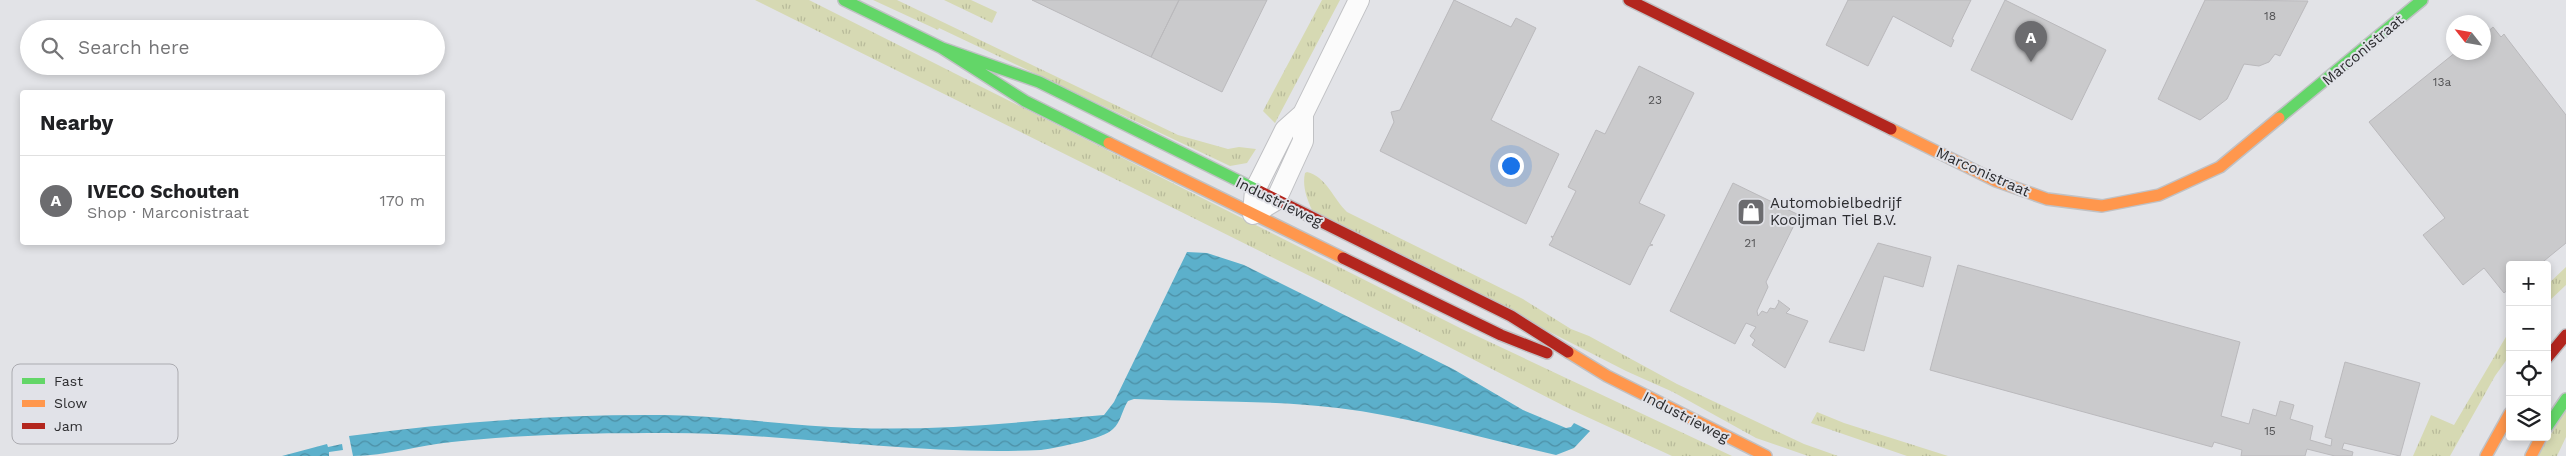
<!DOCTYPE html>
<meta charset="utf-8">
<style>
body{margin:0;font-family:"Work Sans",sans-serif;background:#f2f2f2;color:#202124}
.controls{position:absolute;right:15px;bottom:15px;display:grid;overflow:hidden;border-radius:5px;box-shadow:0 2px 8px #0003}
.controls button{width:45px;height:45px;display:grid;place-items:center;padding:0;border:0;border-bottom:1px solid #e0e0e0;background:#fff;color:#202124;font:25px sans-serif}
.compass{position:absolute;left:2446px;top:15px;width:45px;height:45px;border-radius:50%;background:#fff;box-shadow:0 2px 8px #0003;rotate:301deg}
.you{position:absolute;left:1510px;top:165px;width:18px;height:18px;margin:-12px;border:4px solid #fff;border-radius:50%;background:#1a73e8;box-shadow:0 0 0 8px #1a73e833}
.badge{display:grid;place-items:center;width:32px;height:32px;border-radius:50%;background:#6c6c6f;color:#fff;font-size:16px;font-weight:700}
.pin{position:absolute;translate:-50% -41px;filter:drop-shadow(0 1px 2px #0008)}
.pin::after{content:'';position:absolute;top:26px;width:18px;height:15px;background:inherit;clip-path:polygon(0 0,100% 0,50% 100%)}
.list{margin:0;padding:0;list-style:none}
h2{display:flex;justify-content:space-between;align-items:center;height:65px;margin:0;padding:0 20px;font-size:21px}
h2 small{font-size:16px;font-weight:400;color:#757577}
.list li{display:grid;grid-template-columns:32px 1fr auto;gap:15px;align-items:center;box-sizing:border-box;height:90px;padding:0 20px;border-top:1px solid #e0e0e0}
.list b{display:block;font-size:19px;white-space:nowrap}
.list p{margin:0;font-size:16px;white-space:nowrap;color:#757577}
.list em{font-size:16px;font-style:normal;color:#757577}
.icon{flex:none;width:28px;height:28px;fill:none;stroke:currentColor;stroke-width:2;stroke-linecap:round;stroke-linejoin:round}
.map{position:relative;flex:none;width:2566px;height:456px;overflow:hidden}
.search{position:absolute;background:#fff;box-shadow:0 2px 8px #0003;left:20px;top:20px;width:425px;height:55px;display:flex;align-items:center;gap:12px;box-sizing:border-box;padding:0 18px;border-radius:28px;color:#757577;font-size:19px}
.panel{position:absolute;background:#fff;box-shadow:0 2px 8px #0003;left:20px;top:90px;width:425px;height:155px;border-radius:5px}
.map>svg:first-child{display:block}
</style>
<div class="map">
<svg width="2566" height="456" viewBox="0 0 2566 456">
<defs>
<pattern id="grass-tufts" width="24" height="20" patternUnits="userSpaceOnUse" patternTransform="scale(1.25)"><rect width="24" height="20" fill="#d6d9b3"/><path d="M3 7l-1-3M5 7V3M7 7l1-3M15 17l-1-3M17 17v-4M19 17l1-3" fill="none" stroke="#b8ba9a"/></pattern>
<pattern id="water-waves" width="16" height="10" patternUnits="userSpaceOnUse" patternTransform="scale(1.25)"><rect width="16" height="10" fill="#5cb0cb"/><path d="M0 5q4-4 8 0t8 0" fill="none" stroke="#4c8fa5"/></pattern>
</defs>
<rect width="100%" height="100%" fill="#e2e3e7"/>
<path fill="url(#grass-tufts)" d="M755,0H809L1462,329L1732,456H1672L1572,410L1334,288Z
M873,0H897L1178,135L1228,149L1239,147L1256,149L1247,163L1230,166L939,28L938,30Z
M944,0H971L997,12L992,23Z
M1322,0H1340L1275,123L1263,111Z
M1307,172C1326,176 1334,200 1347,212L1523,299L1571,329L1589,336L1677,384L1804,444L1838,456H1808L1756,438L1673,392L1626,371L1312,210C1307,199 1302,186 1305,173Z
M2566,267V285L2547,303V285Z
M2510,330V355L2495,376L2450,456H2413L2431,415L2454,425Z
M2566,409V437L2557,456H2538Z
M1817,412L1844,423L1948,456H1907L1811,423Z"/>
<path fill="url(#water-waves)" d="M1187,252L1207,253L1244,265L1453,369L1523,410L1566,428L1571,427L1574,423L1590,431L1574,448L1556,455C1484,439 1412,417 1338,408C1270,400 1202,402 1134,399L1128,401C1122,410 1121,422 1113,429C1104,439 1055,448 1041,450C916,456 793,433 668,433C597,433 523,434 452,442C419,445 386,456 353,456L349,436C454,422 559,414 664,415C727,416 790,426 854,428C938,431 1021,422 1104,415L1114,402Z
M327,444L328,447L342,444L343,450L329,452V456H282Z"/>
<path fill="#cacacc" stroke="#bab9bc" d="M1032,0H1179L1151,57Z
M1179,0H1267L1222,92L1151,57Z
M1454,0L1511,27L1516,18L1536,28L1491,120L1559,154L1526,224L1380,151L1394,122L1391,112L1400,110Z
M1848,0H1971L1952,39L1954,40L1951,47L1893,16L1868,66L1826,45Z
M2005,0L2106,50L2072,120L1971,70Z
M2205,0L2308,1L2280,56L2275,54L2269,62L2259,66L2244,64L2227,99L2200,120L2158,99Z
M2493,27L2501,37L2504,34L2506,37L2566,115V243L2539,265H2510V288L2504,293L2484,268L2463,285L2423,235L2445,218L2369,122L2456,52H2484V35Z
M1639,66L1694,93L1639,203L1665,215L1650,244L1653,245L1649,246L1630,285L1549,245L1553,239L1551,236L1553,237L1576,191L1568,187L1596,130L1605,134Z
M1733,183L1799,215L1766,282L1768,287L1757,311L1758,316L1762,311L1767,313L1770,308L1775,309L1779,302L1778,300L1790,309L1786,313L1808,321L1785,368L1752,345L1755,340L1750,336L1756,327L1746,323L1735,344L1670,311Z
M1878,243L1931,257L1923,287L1884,276L1864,351L1829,342Z
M1958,265L2240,342L2221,416L2249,424L2253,409L2276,416L2280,401L2294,405L2290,419L2313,426L2310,440L2331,446L2332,439L2325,437L2345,362L2420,383L2400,456L2344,443L2342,449L2353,452L2352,456H2335L2307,449L2305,456H2241L2242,450L2214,442L2212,447L1930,370Z"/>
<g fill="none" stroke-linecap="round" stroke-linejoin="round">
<defs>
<path id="street" d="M1303,114V141L1276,200L1253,214L1255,190L1285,130L1303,114L1359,0"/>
<path id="fast" d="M844,0L942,48L1025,101L1109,143
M942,48L1039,82L1259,191
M2279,118L2422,0
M2547,427L2566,399"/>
<path id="slow" d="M1891,129L1996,181L2047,199L2102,206L2159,195L2220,167L2279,118
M1109,143L1343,258
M1568,352L1607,376L1766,456
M2486,456L2510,413
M2531,456L2541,437"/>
<path id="jam" d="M1629,0L1891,129
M1259,191L1511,316L1568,352
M1343,258L1501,335L1547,353
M2547,358L2566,335"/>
</defs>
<use href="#street" stroke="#c0c1c4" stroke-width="22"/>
<use href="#fast" stroke="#c0c1c4" stroke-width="14"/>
<use href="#slow" stroke="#c0c1c4" stroke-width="14"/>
<use href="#jam" stroke="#c0c1c4" stroke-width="14"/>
<use href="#street" stroke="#fbfbfb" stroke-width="20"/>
<use href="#fast" stroke="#63d668" stroke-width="11"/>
<use href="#slow" stroke="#ff974d" stroke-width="11"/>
<use href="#jam" stroke="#b3261e" stroke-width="11"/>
</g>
<defs>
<symbol id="shop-square" viewBox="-11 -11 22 22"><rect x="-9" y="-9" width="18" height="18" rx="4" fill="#6c6c6f" stroke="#e1e2e8"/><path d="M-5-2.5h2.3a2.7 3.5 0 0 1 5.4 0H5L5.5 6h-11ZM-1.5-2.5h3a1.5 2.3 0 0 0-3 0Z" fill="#fff"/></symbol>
</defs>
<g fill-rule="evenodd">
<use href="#shop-square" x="1735" y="196" width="32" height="32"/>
</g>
<g text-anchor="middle" stroke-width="4" stroke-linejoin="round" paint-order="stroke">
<g font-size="12" fill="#545456">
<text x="2270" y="20">18</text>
<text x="2442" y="86">13a</text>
<text x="1655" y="104">23</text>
<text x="1750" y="247">21</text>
<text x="2270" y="435">15</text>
</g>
<g font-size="15" fill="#2c2c2f" stroke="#e1e2e8">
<text transform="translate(2363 50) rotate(-40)" y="5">Marconistraat</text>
<text transform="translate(1983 172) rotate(24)" y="5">Marconistraat</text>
<text transform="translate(1279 202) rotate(26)" y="5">Industrieweg</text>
<text transform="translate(1686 417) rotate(27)" y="5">Industrieweg</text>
</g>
<g font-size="15" fill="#2c2c2f" stroke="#e1e2e8" text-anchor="start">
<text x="1770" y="208">Automobielbedrijf<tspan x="1770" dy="17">Kooijman Tiel B.V.</tspan></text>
</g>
</g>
<rect x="12" y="364" width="166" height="80" rx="8" fill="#e1e2e8" stroke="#ababb0" stroke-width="1"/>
<rect x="22" y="378" width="23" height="6" fill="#63d668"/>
<rect x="22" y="400" width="23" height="7" fill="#ff974d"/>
<rect x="22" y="423" width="23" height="6" fill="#b3261e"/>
<g font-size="14" fill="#2c2c2f">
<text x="54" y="386">Fast</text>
<text x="54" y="408">Slow</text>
<text x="54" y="431">Jam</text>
</g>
</svg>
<div class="controls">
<button>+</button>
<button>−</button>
<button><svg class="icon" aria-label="locate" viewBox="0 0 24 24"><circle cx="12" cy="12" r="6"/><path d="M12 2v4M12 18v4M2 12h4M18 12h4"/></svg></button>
<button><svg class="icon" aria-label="layers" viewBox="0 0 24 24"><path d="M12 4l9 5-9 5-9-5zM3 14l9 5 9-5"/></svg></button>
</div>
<svg class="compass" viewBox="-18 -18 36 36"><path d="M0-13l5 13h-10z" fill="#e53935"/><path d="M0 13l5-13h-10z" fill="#757577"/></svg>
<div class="you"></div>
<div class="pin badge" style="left:2031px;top:62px">A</div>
<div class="search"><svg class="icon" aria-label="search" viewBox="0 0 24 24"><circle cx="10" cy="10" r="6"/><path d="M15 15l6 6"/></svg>Search here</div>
<section class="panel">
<h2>Nearby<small></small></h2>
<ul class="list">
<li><span class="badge">A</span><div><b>IVECO Schouten</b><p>Shop · Marconistraat</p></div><em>170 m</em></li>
</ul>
</section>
</div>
